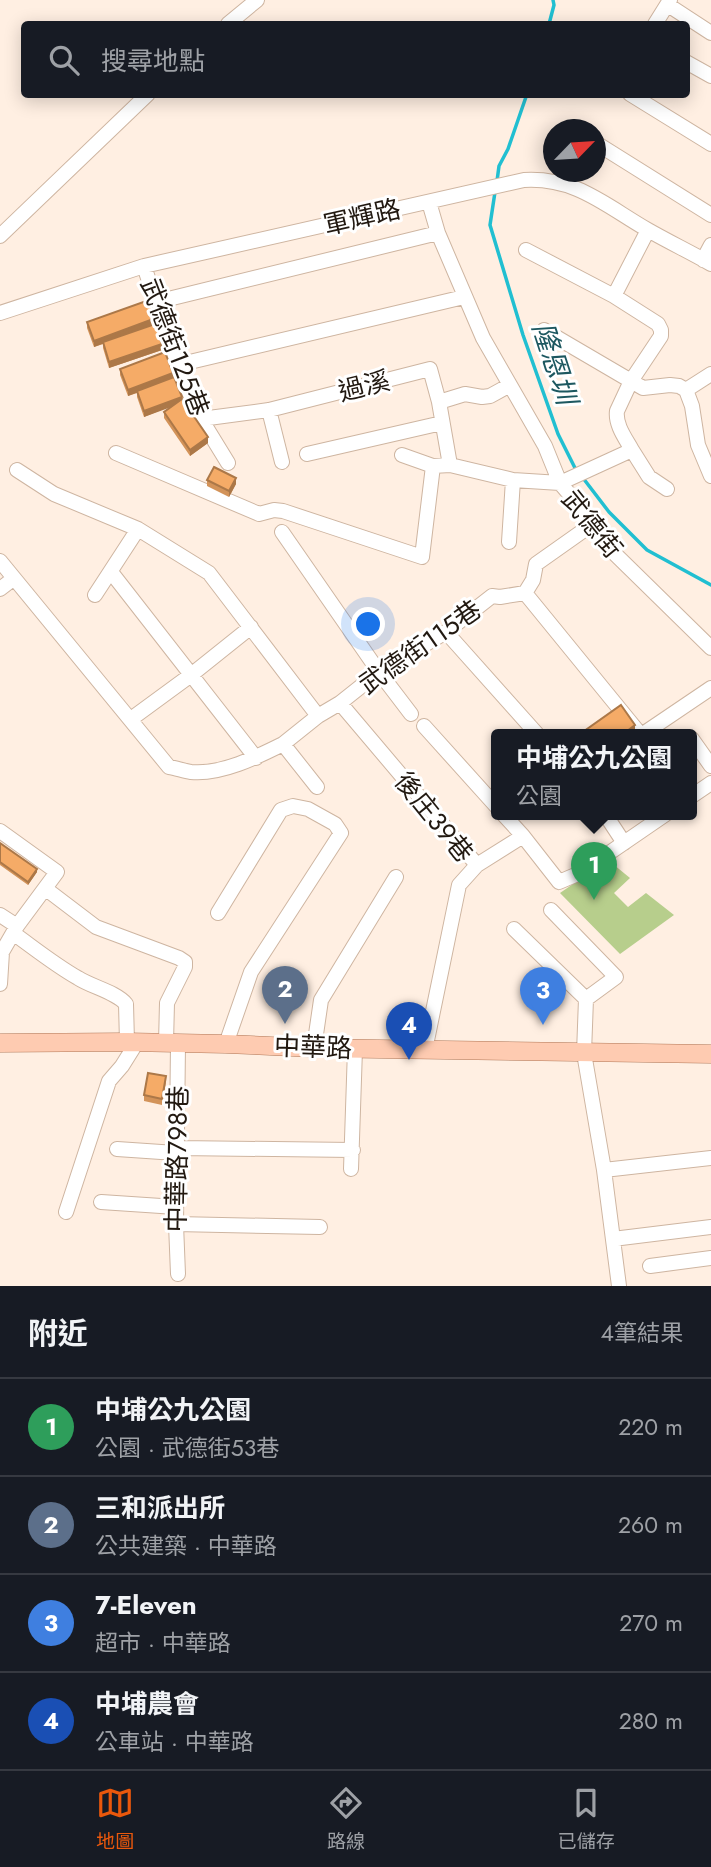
<!DOCTYPE html>
<html lang="zh-TW">
<meta charset="utf-8">
<style>
body{margin:0;font-family:Jost,"Noto Sans TC",sans-serif;background:#242831;color:#f1f3f6}
.compass{position:absolute;left:543px;top:119px;width:63px;height:63px;border-radius:50%;background:#171b24;box-shadow:0 4px 18px #0003;rotate:65deg}
.you{position:absolute;left:369px;top:625px;width:24px;height:24px;margin:-18px;border:5px solid #fff;border-radius:50%;background:#1a73e8;box-shadow:0 0 0 10px #1a73e833}
.badge{display:grid;place-items:center;width:46px;height:46px;border-radius:50%;background:#ea580c;color:#fff;font-size:23px;font-weight:700}
.pin{position:absolute;translate:-50% -58px;filter:drop-shadow(0 2px 4px #0008)}
.pin::after{content:'';position:absolute;top:37px;width:24px;height:21px;background:inherit;clip-path:polygon(0 0,100% 0,50% 100%)}
.popup{position:absolute;left:491px;top:729px;width:206px;height:91px;box-sizing:border-box;display:grid;place-content:center;border-radius:7px;background:#171b24;filter:drop-shadow(0 2px 5px #0005);font-size:23px;white-space:nowrap;color:#9ea1a6}
.popup b{font-size:26px;color:#f1f3f6}
.popup::after{content:'';position:absolute;left:50%;top:100%;margin-left:-14px;border:14px solid transparent;border-top-color:#171b24}
.list{margin:0;padding:0;list-style:none}
h2{display:flex;justify-content:space-between;align-items:center;height:91px;margin:0;padding:0 28px;font-size:30px}
h2 small{font-size:23px;font-weight:400;color:#9ea1a6}
.list li{display:grid;grid-template-columns:46px 1fr auto;gap:21px;align-items:center;box-sizing:border-box;height:98px;padding:0 28px;border-top:2px solid #363941}
.list b{display:block;font-size:26px;white-space:nowrap}
.list p{margin:0;font-size:23px;white-space:nowrap;color:#9ea1a6}
.list em{font-size:23px;font-style:normal;color:#9ea1a6}
.icon{flex:none;width:38px;height:38px;fill:none;stroke:currentColor;stroke-width:2;stroke-linecap:round;stroke-linejoin:round}
.map{position:relative;flex:none;width:711px;height:1286px;overflow:hidden}
.search{position:absolute;background:#171b24;box-shadow:0 4px 18px #0003;left:21px;right:21px;top:21px;height:77px;display:flex;align-items:center;gap:18px;box-sizing:border-box;padding:0 24px;border-radius:7px;color:#9ea1a6;font-size:26px}
.sheet{height:483px;background:#171b24}
nav{display:flex;justify-content:space-around;align-items:center;box-sizing:border-box;height:98px;border-top:2px solid #363941;background:#171b24;font-size:19px;color:#9ea1a6}
nav a{display:grid;justify-items:center;gap:4px}
nav .on{color:#ea580c}
.map>svg:first-child{display:block}
</style>
<div class="map">
<svg width="711" height="1286" viewBox="0 0 711 1286">
<rect width="100%" height="100%" fill="#ffefe2"/>
<path fill="#b7ce8c" d="M608,860L630,878L614,893L628,907L646,893L674,915L620,954L560,893Z"/>
<g fill="none" stroke-linecap="round" stroke-linejoin="round">
<path stroke="#21bfd1" stroke-width="3.5" d="M549,24L554,5L553,0
M497,181L499,166L508,149L527,94
M495,192L490,225L523,335L558,434L576,470
M583,478L609,512L647,550L711,585"/>
<defs>
<path id="minor" d="M668,5L711,33
M228,24L257,0
M655,24L670,0
M686,62L711,76
M630,94L711,144
M596,143L711,215
M429,202L438,233L483,338L545,446L560,483L632,450C626,439 615,425 617,411L631,381L661,336V330L658,324L614,296L648,230
M0,236L148,94
M526,250L614,296
M703,260L711,245
M144,266L177,365L201,419L228,463
M156,302L438,233
M0,313L144,266L524,180C576,177 606,206 648,230C669,242 690,252 711,264
M544,330L643,388L670,385L679,386L686,390L692,406L698,445L711,476
M177,365L464,297
M686,390L711,374
M439,402L465,394L482,397L490,396L510,385
M269,410L282,462
M201,419L269,410L430,369L439,402L450,465
M632,450L649,477L667,489
M116,453L259,514L274,510L283,511L422,557L433,466
M307,454L442,423
M402,455L433,466L450,465L513,480L560,483L594,523L614,553L711,648
M17,470L54,494L138,529L209,573L318,716
M282,532L379,672L411,714
M509,542L513,480
M0,561L169,767C176,768 184,771 191,772C221,775 257,757 283,744
M111,572L256,758
M0,589L13,579
M525,593L640,734
M95,595L138,529
M446,632L537,734
M340,703L379,672L446,632L492,596L500,597L525,593L533,580L536,564L594,523
M131,719L191,675L251,627
M424,726L496,806
M643,734L711,688
M692,739L711,766
M317,787L283,744L318,716L340,703L477,865L459,885L425,1050
M692,796L711,783
M503,814L523,836
M605,814L624,843
M0,831L57,872L17,926L2,952L0,984
M477,865L523,836L559,882L580,873L666,814
M46,889L96,927L179,958L185,962V967L167,1003L166,1043
M551,910L616,977L586,999L584,1053L604,1170L619,1286
M218,913L281,810L293,806L308,809L335,824L341,833L251,972L226,1044
M0,915L17,926
M514,929L586,999
M13,933C34,948 55,965 78,978C92,987 116,992 126,1004L127,1042
M314,1048L321,1000L396,877
M178,1148L353,1150
M117,1149L176,1153
M351,1169L355,1049
M604,1170L711,1158
M101,1202L176,1207
M66,1212L109,1081L122,1066L137,1042
M176,1224L320,1227
M613,1239L711,1227
M650,1266L711,1258
M178,1274L176,1224L178,1044"/>
<path id="major" d="M0,1043L127,1042L226,1044L314,1048L711,1054"/>
</defs>
<use href="#minor" stroke="#ceb5a1" stroke-width="16"/>
<use href="#major" stroke="#b07757" stroke-width="19"/>
<use href="#minor" stroke="#fff" stroke-width="14"/>
<use href="#major" stroke="#fecbb1" stroke-width="18"/>
</g>
<path fill="#d39359" d="M87,322L156,324L162,350L109,368L103,348V344L94,347L87,328Z
M120,369L173,378L182,400L208,443L190,456L164,418V412L171,406L144,417L137,397V393L128,396L120,375Z
M207,480L236,484L229,497L207,486Z
M0,843L37,872L28,885L0,865Z
M166,1082L162,1105L144,1101V1095Z"/>
<path fill="#ac7848" d="M156,318V324L94,347V341Z
M162,344V350L109,368V362Z
M173,373V379L128,396V390Z
M182,397V403L144,417V411Z
M208,437V443L190,456V450Z
M236,478V484L229,497V491Z
M635,725V734H623Z
M37,869V872L28,885V882Z"/>
<path fill="#f5ab67" stroke="#ac7848" stroke-width="2" d="M149,300L156,318L94,341L87,322Z
M155,324L162,344L109,362L103,342Z
M165,352L173,373L128,390L120,369Z
M174,377L182,397L144,411L137,391Z
M182,399L208,437L190,450L164,412Z
M214,467L236,478L229,491L207,480Z
M621,705L635,725L623,734H580Z
M0,843L37,869L28,882L0,862Z
M148,1073L166,1076L162,1099L144,1095Z"/>
<g text-anchor="middle" stroke-width="6" stroke-linejoin="round" paint-order="stroke">
<g font-size="26" fill="#221911" stroke="#fff">
<text transform="translate(362 217) rotate(-13)" y="9">軍輝路</text>
<text transform="translate(175 347) rotate(69)" y="9">武德街125巷</text>
<text transform="translate(364 386) rotate(-14)" y="9">過溪</text>
<text transform="translate(592 524) rotate(51)" y="9">武德街</text>
<text transform="translate(420 647) rotate(-35)" y="9">武德街115巷</text>
<text transform="translate(434 817) rotate(51)" y="9">後庄39巷</text>
<text transform="translate(313 1047) rotate(2)" y="9">中華路</text>
<text transform="translate(177 1159) rotate(-89)" y="9">中華路798巷</text>
</g>
<g font-size="28" font-style="italic" fill="#1d5860" stroke="#fff">
<text transform="translate(555 363) rotate(72)" y="10">隆恩圳</text>
</g>
</g>
</svg>
<svg class="compass" viewBox="-18 -18 36 36"><path d="M0-13l5 13h-10z" fill="#e53935"/><path d="M0 13l5-13h-10z" fill="#9ea1a6"/></svg>
<div class="you"></div>
<div class="pin badge" style="left:594px;top:900px;background:#2e9e5b">1</div>
<div class="popup"><b>中埔公九公園</b>公園</div>
<div class="pin badge" style="left:285px;top:1024px;background:#5c6f8a">2</div>
<div class="pin badge" style="left:543px;top:1025px;background:#3f7fe0">3</div>
<div class="pin badge" style="left:409px;top:1060px;background:#1a4fb4">4</div>
<div class="search"><svg class="icon" aria-label="search" viewBox="0 0 24 24"><circle cx="10" cy="10" r="6"/><path d="M15 15l6 6"/></svg>搜尋地點</div>
</div>
<section class="sheet">
<h2>附近<small>4筆結果</small></h2>
<ul class="list">
<li><span class="badge" style="background:#2e9e5b">1</span><div><b>中埔公九公園</b><p>公園 · 武德街53巷</p></div><em>220 m</em></li>
<li><span class="badge" style="background:#5c6f8a">2</span><div><b>三和派出所</b><p>公共建築 · 中華路</p></div><em>260 m</em></li>
<li><span class="badge" style="background:#3f7fe0">3</span><div><b>7-Eleven</b><p>超市 · 中華路</p></div><em>270 m</em></li>
<li><span class="badge" style="background:#1a4fb4">4</span><div><b>中埔農會</b><p>公車站 · 中華路</p></div><em>280 m</em></li>
</ul>
</section>
<nav>
<a class="on"><svg class="icon" aria-label="map" viewBox="0 0 24 24"><path d="M3 6l6-2 6 2 6-2v14l-6 2-6-2-6 2zM9 4v14M15 6v14"/></svg>地圖</a>
<a><svg class="icon" aria-label="directions" viewBox="0 0 24 24"><path d="M12 3l9 9-9 9-9-9zM9 14v-3h6M13 9l2 2-2 2"/></svg>路線</a>
<a><svg class="icon" aria-label="saved" viewBox="0 0 24 24"><path d="M7 4h10v16l-5-4-5 4z"/></svg>已儲存</a>
</nav>
